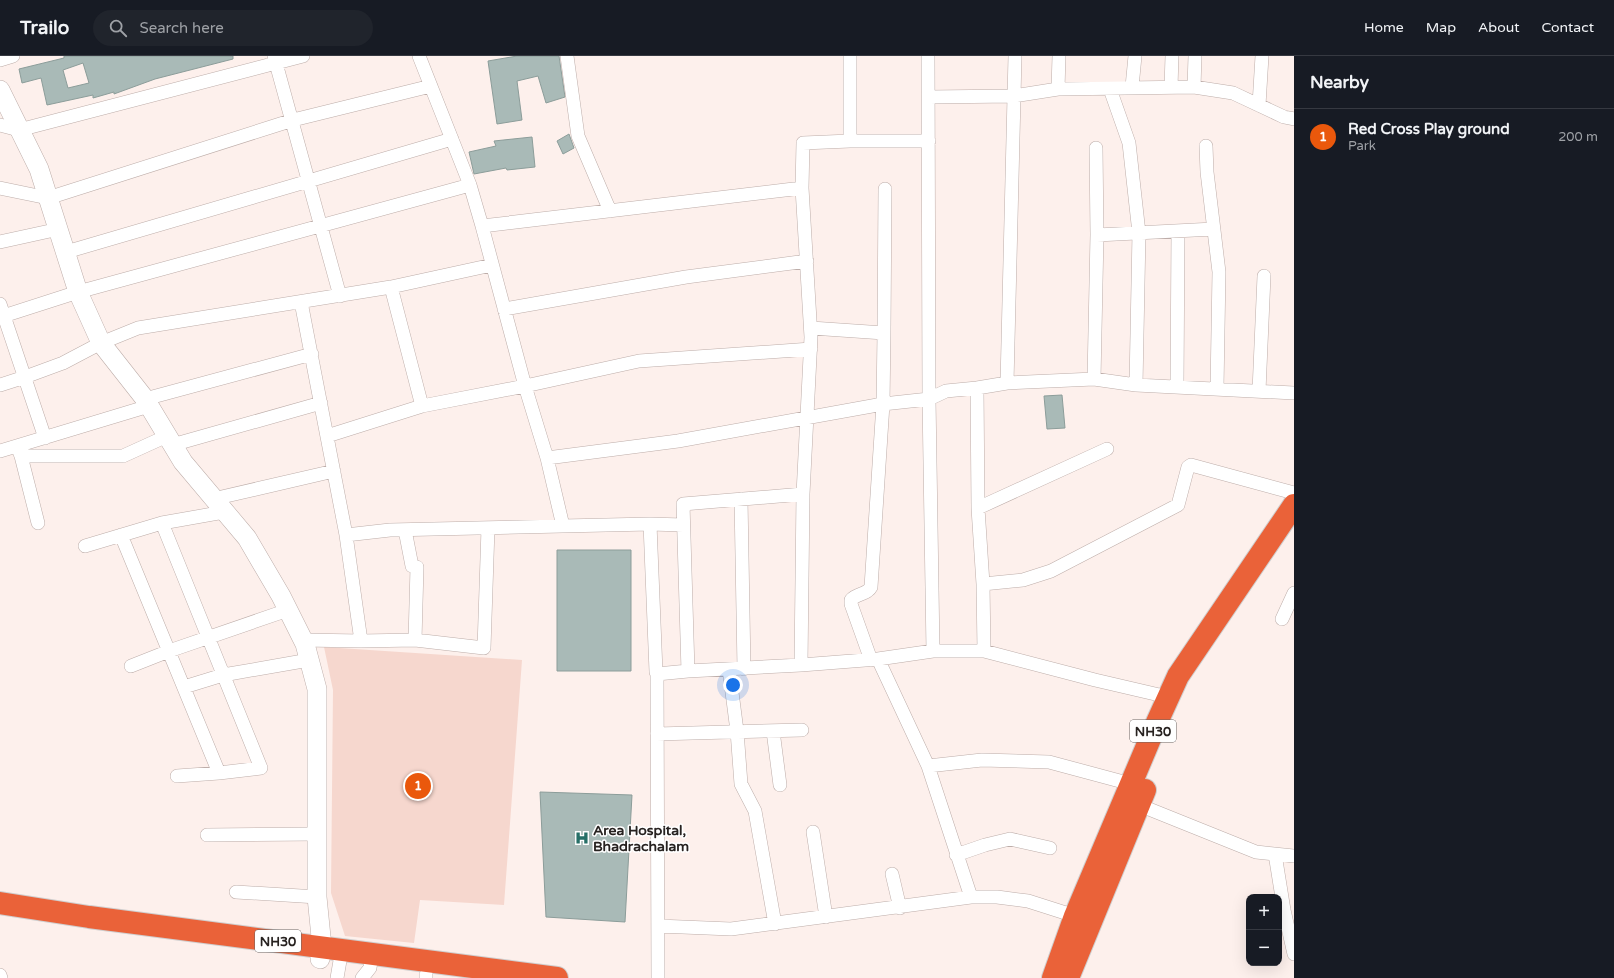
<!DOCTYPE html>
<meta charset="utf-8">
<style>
body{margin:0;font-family:"Varela Round",sans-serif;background:#20242c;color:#f1f3f6}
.controls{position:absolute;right:12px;bottom:12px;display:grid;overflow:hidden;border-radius:8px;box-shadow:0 4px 16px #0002}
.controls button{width:36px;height:36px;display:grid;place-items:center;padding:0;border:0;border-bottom:1px solid #363941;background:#171b24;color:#f1f3f6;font:20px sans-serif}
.you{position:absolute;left:733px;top:629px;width:14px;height:14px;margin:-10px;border:3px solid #fff;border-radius:50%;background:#1a73e8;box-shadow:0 0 0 6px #1a73e833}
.badge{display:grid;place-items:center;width:26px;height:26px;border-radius:50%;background:#ea580c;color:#fff;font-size:13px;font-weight:700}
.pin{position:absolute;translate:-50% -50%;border:2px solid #fff;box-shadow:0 1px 4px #0006}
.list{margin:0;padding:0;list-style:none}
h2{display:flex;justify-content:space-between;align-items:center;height:52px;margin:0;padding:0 16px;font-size:17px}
h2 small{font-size:13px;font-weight:400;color:#9ea1a6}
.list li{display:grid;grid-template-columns:26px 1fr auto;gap:12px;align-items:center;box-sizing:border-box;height:56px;padding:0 16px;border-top:1px solid #363941}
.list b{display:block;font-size:15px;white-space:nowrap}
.list p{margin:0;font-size:13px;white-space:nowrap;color:#9ea1a6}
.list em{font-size:13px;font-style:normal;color:#9ea1a6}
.icon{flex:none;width:22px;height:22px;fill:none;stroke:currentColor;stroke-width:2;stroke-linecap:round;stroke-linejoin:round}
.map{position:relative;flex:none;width:1294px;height:922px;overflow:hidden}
header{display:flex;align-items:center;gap:24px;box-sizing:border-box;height:56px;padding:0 20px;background:#171b24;border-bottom:1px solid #363941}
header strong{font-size:19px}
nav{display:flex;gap:22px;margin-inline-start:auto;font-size:14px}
.search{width:280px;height:36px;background:#20242c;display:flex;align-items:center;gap:10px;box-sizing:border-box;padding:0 14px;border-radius:22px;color:#9ea1a6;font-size:15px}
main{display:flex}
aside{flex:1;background:#171b24}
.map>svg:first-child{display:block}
</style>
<header>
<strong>Trailo</strong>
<div class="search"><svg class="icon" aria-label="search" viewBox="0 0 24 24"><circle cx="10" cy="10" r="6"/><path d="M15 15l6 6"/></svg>Search here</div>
<nav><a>Home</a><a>Map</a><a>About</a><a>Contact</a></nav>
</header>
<main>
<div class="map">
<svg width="1294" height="922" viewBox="0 0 1294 922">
<rect width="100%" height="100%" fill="#fdf0ec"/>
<path fill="#f6d7ce" d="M324,591L522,604L504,849L420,844L414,887L345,880L331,837L333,634Z"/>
<path fill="#a9bab7" stroke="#8c9d9a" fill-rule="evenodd" d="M64,0H233V3L155,23L114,38V36L93,42V39L47,49L41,22L22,27L19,13L64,2ZM83,7L89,27L68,32L63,14Z
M517,0H559L565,41L546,47L538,20L517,25L522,64L497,68L488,5Z
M569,78L574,92L563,98L557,85Z
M532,81L535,111L507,114L506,112L474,118L469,96L496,90L494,85Z
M1062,339L1065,372L1047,373L1044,340Z
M557,494H631V615H557Z
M540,736L632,739L625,866L546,861Z"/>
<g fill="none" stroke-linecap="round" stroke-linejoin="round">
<defs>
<path id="street" d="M274,0L340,240
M419,0L470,129
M567,0L578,80L610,155
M928,0L929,343L946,335L977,332L978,452L983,528L984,595
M1015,0L1007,327L1094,323L1136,329L1294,337
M0,4L13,0
M1132,31L1135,0
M1171,31L1172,0
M1194,31L1195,0
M1058,33L1059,0
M1110,33L1129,87L1139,177L1136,329
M929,41L1014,40L1058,33L1194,31L1233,37L1284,61L1294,63
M1259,49L1262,0
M0,69L19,74L303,0
M850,85H929
M1206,90L1207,116L1219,216L1217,332
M0,132L48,142L293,64L431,30
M802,132L803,87L850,85V0
M1097,179L1214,173
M0,186L59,173
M66,196L452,83
M391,231L422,350L525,330L639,305L811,293
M301,246L346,479
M0,248L45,382
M504,253L686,221L807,205
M0,261L78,236L470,129L482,170
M811,272L884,277L883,348L871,531C867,539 857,537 851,544V548L871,604
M884,277L885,133
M1094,323L1097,179L1096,92
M0,329L25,321L63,307L101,287L138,272L391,231L492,209
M1177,330L1178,175
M977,332L1007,327
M1259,335L1264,220
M145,343L312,298
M327,380L422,350
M172,389L321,347
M17,390L21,400H123L167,380
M0,395L149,350
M21,400L38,467
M547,402L678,385L883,348L929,343L933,595
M213,443L334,415
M741,443L744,613
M978,452L1107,393
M650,468L683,469
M563,470L547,402L525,330L482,170L802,132L811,281L803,438L801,609L688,615L657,618
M405,474L412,510L417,511L415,584
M121,479L219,717L261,712L162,467
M85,490L162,467L224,456
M983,528L1023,524L1051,515L1178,449L1188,411L1191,409L1294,437
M1282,563L1294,537
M303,584L361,585L346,479L390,474L650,468L656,616L657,618L658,922
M361,585L415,584L484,592L488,472
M878,603L928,710L971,841
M801,609L878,603L933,595H984L1095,624L1168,641
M131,610L169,595L288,554
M729,613L737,675L741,728L755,755L775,868
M688,615L683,448L803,438
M184,631L223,619L309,604
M773,675L780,729
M657,678L802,674
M928,710L982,704L1049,706L1131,728
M177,720L219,717
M1139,749L1256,796L1294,800
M813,776L826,861
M207,779L317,778
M1275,798L1284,854L1294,898
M956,799L985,789L1010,783L1050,792
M892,818L900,852
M236,836L317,841
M658,870L731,873L971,841H997L1028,845L1075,860
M0,919L1,922
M426,919V922
M337,922L342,893
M362,922L370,912L372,897"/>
<path id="secondary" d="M0,34L39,113L78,236L101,287L145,343L183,406L247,482L281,540L305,588L317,633V841L322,891L320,903"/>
<path id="highway" d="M0,847L89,861L557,922
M1053,922L1075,860L1158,664L1178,620L1294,449
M1068,922L1145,734"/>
</defs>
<use href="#street" stroke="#bdada9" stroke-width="14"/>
<use href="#secondary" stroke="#bdada9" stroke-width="20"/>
<use href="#highway" stroke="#cfcece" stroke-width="24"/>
<use href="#street" stroke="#fff" stroke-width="13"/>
<use href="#secondary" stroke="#fff" stroke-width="19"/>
<use href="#highway" stroke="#ea6239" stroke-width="22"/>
</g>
<defs>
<symbol id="hospital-bare" viewBox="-9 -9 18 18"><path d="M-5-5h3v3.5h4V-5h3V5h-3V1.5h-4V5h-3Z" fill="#266f67" stroke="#fff" stroke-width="2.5" paint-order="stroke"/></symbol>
</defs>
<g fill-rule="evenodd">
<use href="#hospital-bare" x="572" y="772" width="20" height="20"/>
</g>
<g text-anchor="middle" stroke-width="3" stroke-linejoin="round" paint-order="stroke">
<g fill="#fff" stroke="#686463" stroke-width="1">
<rect x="1130" y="664" width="46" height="22" rx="3"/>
<rect x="255" y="874" width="46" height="22" rx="3"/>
</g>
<g font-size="13" font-weight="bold" fill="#272220">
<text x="1153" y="680">NH30</text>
<text x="278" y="890">NH30</text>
</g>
<g font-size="14" font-weight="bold" fill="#272220" stroke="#fff" text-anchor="start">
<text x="593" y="779">Area Hospital,<tspan x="593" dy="16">Bhadrachalam</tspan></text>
</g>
</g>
</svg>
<div class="controls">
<button>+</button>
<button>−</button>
</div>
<div class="you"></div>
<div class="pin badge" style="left:418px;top:730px">1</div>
</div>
<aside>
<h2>Nearby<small></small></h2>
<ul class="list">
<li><span class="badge">1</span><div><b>Red Cross Play ground</b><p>Park</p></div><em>200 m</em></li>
</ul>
</aside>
</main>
